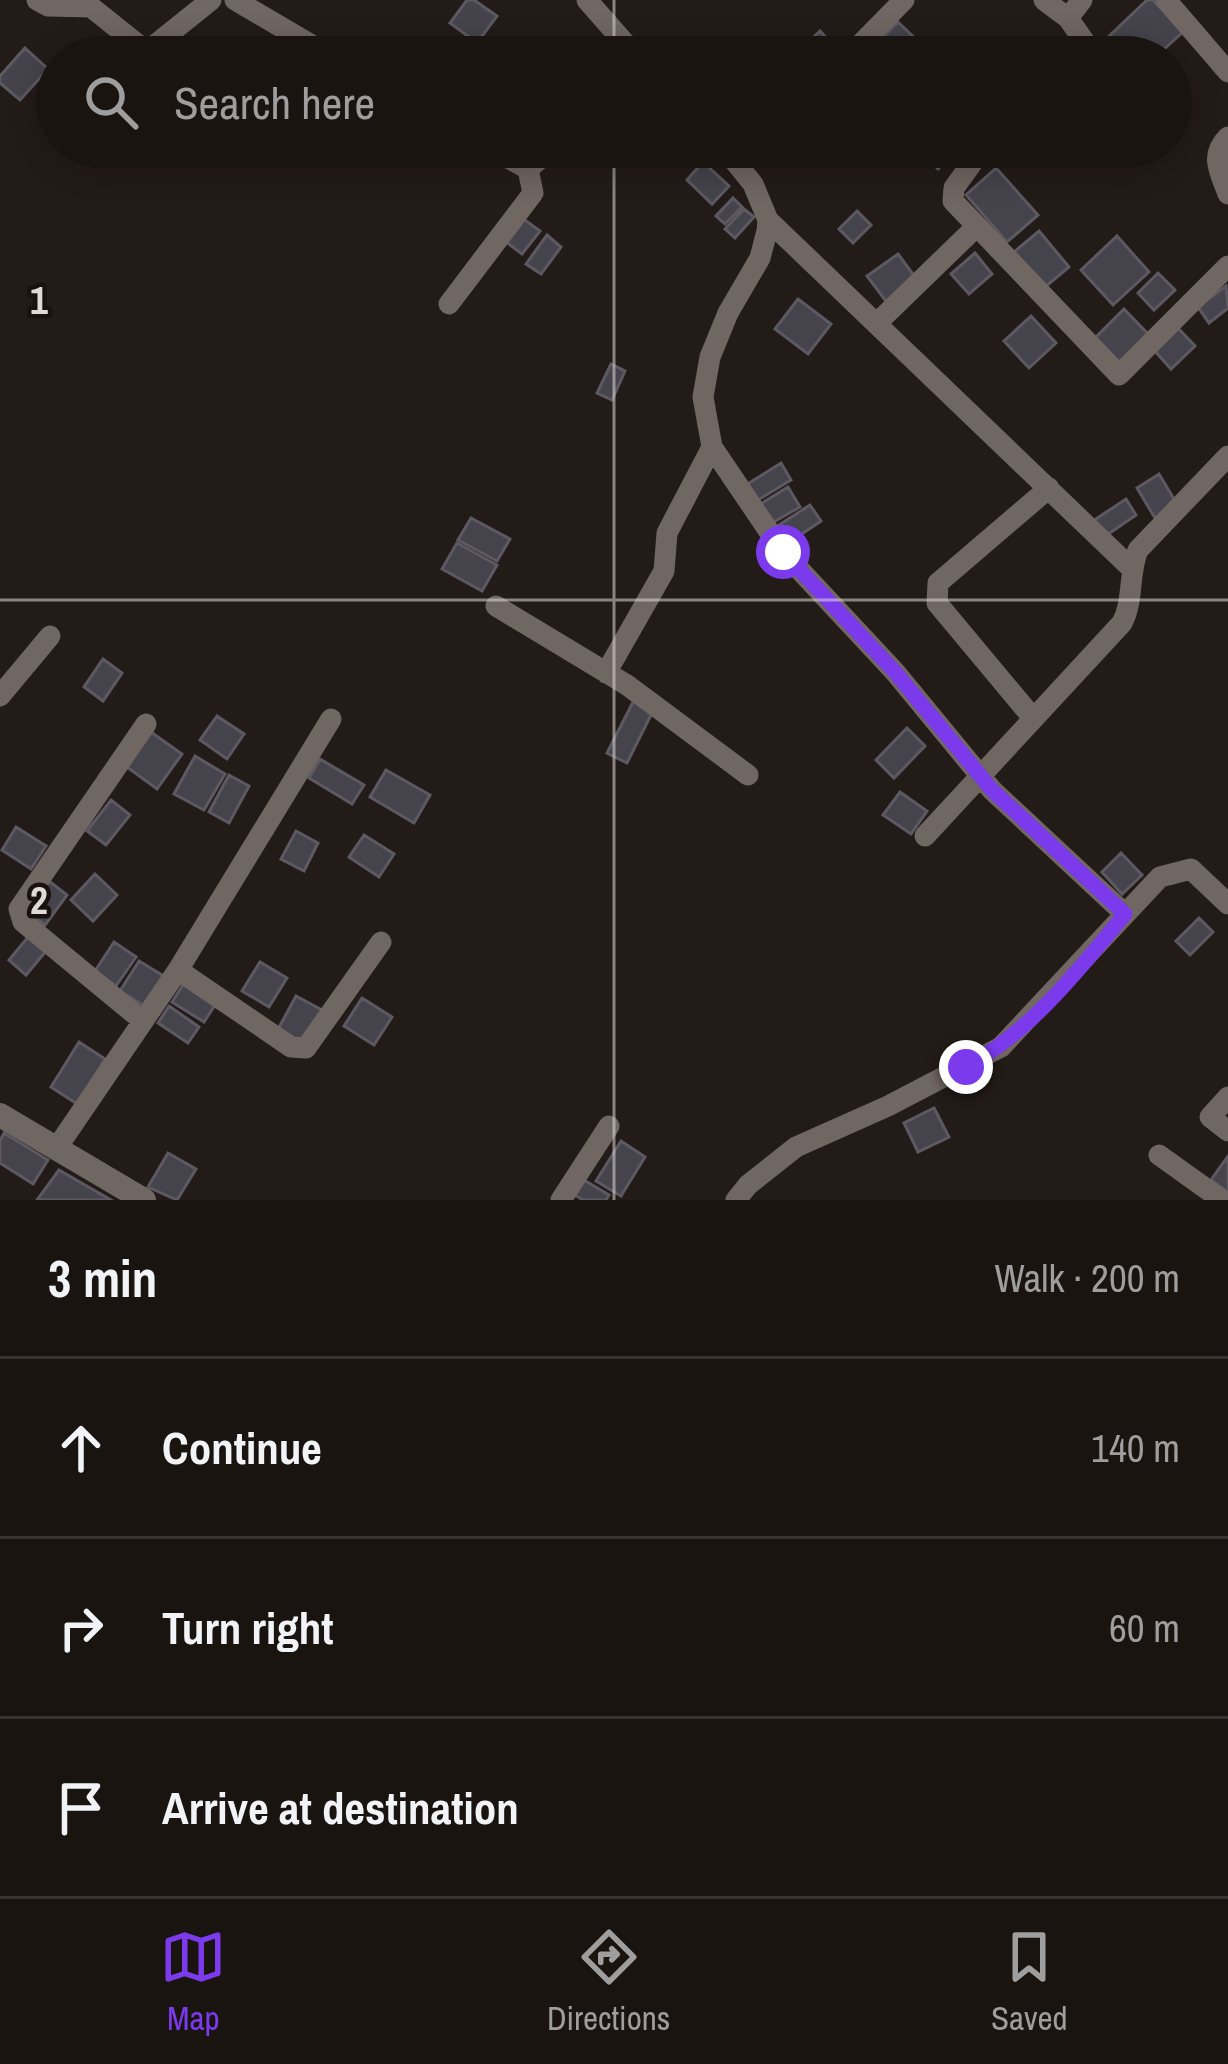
<!DOCTYPE html>
<meta charset="utf-8">
<style>
body{margin:0;font-family:"Archivo Narrow",sans-serif;background:#231d1a;color:#f1f3f6}
.stop{position:absolute;width:36px;height:36px;margin:-27px;border:9px solid #7c3aed;border-radius:50%;background:#fff}
.stop.end{background:#7c3aed;border-color:#fff;box-shadow:0 3px 12px #0008}
.list{margin:0;padding:0;list-style:none}
h2{display:flex;justify-content:space-between;align-items:center;height:156px;margin:0;padding:0 48px;font-size:51px}
h2 small{font-size:39px;font-weight:400;color:#9f9e9f}
.list li{display:grid;grid-template-columns:78px 1fr auto;gap:36px;align-items:center;box-sizing:border-box;height:180px;padding:0 48px;border-top:3px solid #383331}
.list b{display:block;font-size:45px;white-space:nowrap}
.list em{font-size:39px;font-style:normal;color:#9f9e9f}
.icon{flex:none;width:66px;height:66px;fill:none;stroke:currentColor;stroke-width:2;stroke-linecap:round;stroke-linejoin:round}
.map{position:relative;flex:none;width:1228px;height:1200px;overflow:hidden}
.search{position:absolute;background:#1a1411;box-shadow:0 6px 30px #0003;left:36px;right:36px;top:36px;height:132px;display:flex;align-items:center;gap:30px;box-sizing:border-box;padding:0 42px;border-radius:66px;color:#9f9e9f;font-size:45px}
.sheet{height:696px;background:#1a1411}
nav{display:flex;justify-content:space-around;align-items:center;box-sizing:border-box;height:168px;border-top:3px solid #383331;background:#1a1411;font-size:33px;color:#9f9e9f}
nav a{display:grid;justify-items:center;gap:6px}
nav .on{color:#7c3aed}
.map>svg:first-child{display:block}
</style>
<div class="map">
<svg width="1228" height="1200" viewBox="0 0 1228 1200">
<rect width="100%" height="100%" fill="#231b17"/>
<path fill="#45434b" stroke="#5c5962" stroke-width="3" d="M467,0H474L497,16L477,43L450,23Z
M1147,0H1153L1183,32L1162,51L1156,45L1143,57H1121L1105,40Z
M898,22L923,46L912,57H888L875,45Z
M820,31L841,54L800,57L796,54Z
M587,41L603,57H572Z
M25,48L48,69L20,100L0,83V76Z
M934,147H957L959,148L938,169L925,156Z
M703,162L729,186L712,204L687,180Z
M996,168L1038,215L1007,242L966,195Z
M733,198L742,207L725,224L716,216Z
M744,209L754,217L735,238L725,229Z
M857,211L871,225L853,243L839,229Z
M522,218L540,231L522,254L505,241Z
M1039,231L1069,267L1044,288L1014,252Z
M547,235L561,247L541,274L526,264Z
M1117,236L1149,272L1113,305L1081,270Z
M975,253L992,274L969,294L951,274Z
M898,254L918,281L888,304L867,276Z
M1158,273L1175,290L1154,310L1138,293Z
M1226,286L1228,308L1209,323L1198,307Z
M798,299L831,324L808,354L775,329Z
M1124,309L1150,336L1116,369L1090,343Z
M1031,316L1056,343L1029,368L1004,341Z
M1177,327L1195,346L1171,369L1153,349Z
M611,364L625,371L612,400L597,393Z
M781,463L791,480L756,501L746,485Z
M1159,474L1177,504L1155,518L1137,488Z
M788,487L800,507L770,524L759,505Z
M1126,499L1136,515L1104,537L1093,521Z
M810,505L821,521L787,544L776,527Z
M471,518L510,539L497,561L458,540Z
M457,543L497,565L482,591L442,569Z
M103,659L122,673L103,701L84,687Z
M633,702L653,711L627,763L607,753Z
M217,716L244,734L227,759L200,740Z
M907,728L925,746L894,778L876,760Z
M148,730L182,754L157,789L124,765Z
M195,756L225,774L204,810L174,794Z
M320,759L364,785L352,804L309,778Z
M386,770L430,795L414,823L370,797Z
M229,775L249,786L229,823L209,812Z
M900,792L927,811L911,834L883,815Z
M111,800L130,815L106,845L87,831Z
M16,827L46,846L31,869L2,850Z
M296,831L318,843L304,871L281,859Z
M364,835L394,854L379,877L349,857Z
M1121,853L1142,875L1122,894L1102,872Z
M95,874L117,895L93,921L71,900Z
M49,881L67,895L45,925L27,911Z
M1199,918L1213,932L1190,955L1176,941Z
M28,937L46,951L26,975L9,960Z
M114,942L136,957L116,986L95,971Z
M139,961L167,978L148,1008L120,991Z
M260,962L287,978L269,1007L242,991Z
M185,982L217,1002L204,1022L172,1002Z
M296,996L324,1011L305,1047L277,1031Z
M362,998L392,1017L374,1045L344,1026Z
M169,1006L199,1027L188,1043L158,1023Z
M79,1042L105,1059L77,1104L51,1087Z
M934,1108L949,1137L918,1152L904,1123Z
M4,1133L48,1160L33,1184L0,1163V1141Z
M621,1141L645,1157L621,1196L596,1181Z
M168,1153L196,1169L177,1200L148,1187Z
M1228,1156V1192L1211,1180Z
M59,1170L111,1200H37Z
M584,1180L609,1195L606,1200H583L575,1195Z"/>
<g fill="none" stroke-linecap="round" stroke-linejoin="round">
<path stroke="#706662" stroke-width="21" d="M37,0L48,6L91,7L141,47L150,49L211,0
M235,0L332,57
M587,0L637,57
M1044,0L1068,18
M1166,0L1228,72
M848,57L904,0
M1072,57L1084,41L1068,18L1082,0
M1228,137C1209,155 1220,172 1228,194
M488,147L528,169
M723,147L753,184L768,220L767,231L760,258L728,313L710,357L703,397L712,447L783,552L895,672L992,790L1125,914
M969,147L972,163L954,188L953,201L1119,375L1228,266
M768,220L1131,568
M449,304L533,193L528,169L554,147
M877,323L977,226
M496,606L627,685L748,775
M606,673L664,571L667,533L712,447
M0,696L50,636
M1033,718L937,603L938,583L1049,488
M925,836L1122,623C1134,601 1128,574 1138,550L1228,456
M178,970L291,1047L306,1048L381,942
M143,1021L23,922L19,909L146,724
M1228,1097L1210,1117L1228,1131
M56,1149L178,970L331,719
M1159,1155L1222,1200
M561,1200L609,1126
M736,1200L748,1185L796,1147L888,1106L1001,1047L1160,877L1191,869L1228,904"/>
<path stroke="#706662" stroke-width="24" d="M0,1115L144,1200"/>
</g>
<g fill="none" stroke-linecap="round" stroke-linejoin="round">
<path stroke="#7c3aed" stroke-width="15" d="M783,552L895,672L992,790L1125,914C1078,971 1031,1031 966,1067"/>
</g>
<path fill="none" stroke="#e0dad7" stroke-width="3" stroke-opacity="0.55" d="M614,0V57M614,147V1200M0,600H1228"/>
<g font-size="39" text-anchor="middle" font-weight="bold" fill="#e0dad7" stroke="#19110e" stroke-width="9" stroke-linejoin="round" paint-order="stroke">
<text x="39" y="314">1</text>
<text x="39" y="914">2</text>
</g>
</svg>
<div class="stop" style="left:783px;top:552px"></div>
<div class="stop end" style="left:966px;top:1067px"></div>
<div class="search"><svg class="icon" aria-label="search" viewBox="0 0 24 24"><circle cx="10" cy="10" r="6"/><path d="M15 15l6 6"/></svg>Search here</div>
</div>
<section class="sheet">
<h2>3 min<small>Walk · 200 m</small></h2>
<ul class="list">
<li><svg class="icon" aria-label="ahead" viewBox="0 0 24 24"><path d="M12 20V5M6 11l6-6 6 6"/></svg><div><b>Continue</b></div><em>140 m</em></li>
<li><svg class="icon" aria-label="right" viewBox="0 0 24 24"><path d="M7 20v-9h11M14 6l5 5-5 5"/></svg><div><b>Turn right</b></div><em>60 m</em></li>
<li><svg class="icon" aria-label="arrive" viewBox="0 0 24 24"><path d="M6 21V4h12l-3 4 3 4H6"/></svg><div><b>Arrive at destination</b></div></li>
</ul>
</section>
<nav>
<a class="on"><svg class="icon" aria-label="map" viewBox="0 0 24 24"><path d="M3 6l6-2 6 2 6-2v14l-6 2-6-2-6 2zM9 4v14M15 6v14"/></svg>Map</a>
<a><svg class="icon" aria-label="directions" viewBox="0 0 24 24"><path d="M12 3l9 9-9 9-9-9zM9 14v-3h6M13 9l2 2-2 2"/></svg>Directions</a>
<a><svg class="icon" aria-label="saved" viewBox="0 0 24 24"><path d="M7 4h10v16l-5-4-5 4z"/></svg>Saved</a>
</nav>
